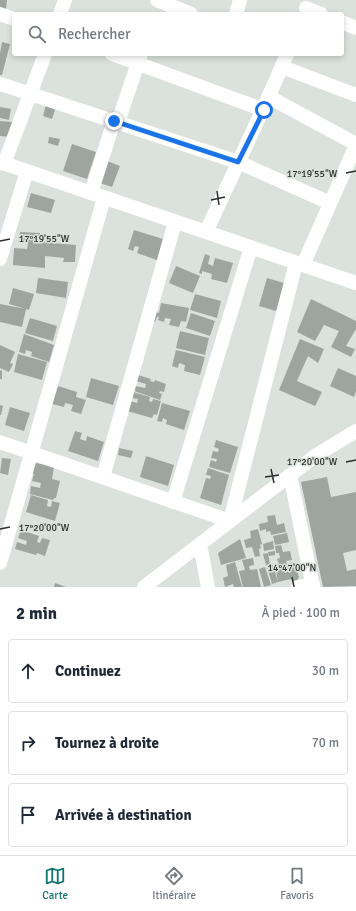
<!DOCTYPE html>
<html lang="fr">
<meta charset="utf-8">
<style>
body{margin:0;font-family:Signika,sans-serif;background:#f2f2f3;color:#1f2937}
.stop{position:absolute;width:12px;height:12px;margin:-9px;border:3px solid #1a73e8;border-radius:50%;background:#fff}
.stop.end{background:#1a73e8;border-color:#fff;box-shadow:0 1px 4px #0008}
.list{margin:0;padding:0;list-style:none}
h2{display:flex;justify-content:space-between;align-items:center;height:52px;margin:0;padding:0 16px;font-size:17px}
h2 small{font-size:13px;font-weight:400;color:#747a83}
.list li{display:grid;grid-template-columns:26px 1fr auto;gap:12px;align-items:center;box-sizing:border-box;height:64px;margin:0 8px 8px;padding:0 8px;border:1px solid #e0e1e3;border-radius:4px}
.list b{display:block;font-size:15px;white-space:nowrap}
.list em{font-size:13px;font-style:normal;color:#747a83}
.icon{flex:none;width:22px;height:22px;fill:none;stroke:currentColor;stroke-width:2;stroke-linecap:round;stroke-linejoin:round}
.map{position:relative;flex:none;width:356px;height:587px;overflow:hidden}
.search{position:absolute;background:#fff;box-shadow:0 2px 6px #0003;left:12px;right:12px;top:12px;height:44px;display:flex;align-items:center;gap:10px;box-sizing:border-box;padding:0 14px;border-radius:4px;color:#747a83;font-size:15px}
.sheet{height:268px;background:#fff}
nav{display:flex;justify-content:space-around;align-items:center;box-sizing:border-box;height:56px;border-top:1px solid #e0e1e3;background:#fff;font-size:11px;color:#747a83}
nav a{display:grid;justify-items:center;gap:2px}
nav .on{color:#0f766e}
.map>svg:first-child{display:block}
</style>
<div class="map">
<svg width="356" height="587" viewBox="0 0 356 587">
<rect width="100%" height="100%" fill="#dbe2dd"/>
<path fill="#9ea5a0" d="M0,0H7L6,9L0,8Z
M2,42L10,44L2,75H0V53Z
M47,101L57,104L52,119L43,116Z
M0,107L11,109L9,120L0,118Z
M0,121L12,122L11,137L0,136Z
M49,137L60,139L58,146L48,143Z
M72,144L96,152L87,179L63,171Z
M102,159L120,166L112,187L94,181Z
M31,193L55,200L51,213L27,207Z
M134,230L163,239L157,260L137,253L139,247L135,246L133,251L128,249Z
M20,232L40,233L39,242L76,245L75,262H63L64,258L45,256V268L13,265L14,248L27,249L28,243H19Z
M205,254L210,256L208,264L213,266L215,258L233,263L227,283L211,279L212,274L202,271V274L199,273Z
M176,266L200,276L193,293L169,283Z
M38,278L68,282L66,298L36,293Z
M267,278L284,283L276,311L259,306Z
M13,288L34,294L29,310L9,304Z
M195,294L221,301L217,318L190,310Z
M311,299L356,321V329L346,346L355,349L351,357L331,347L339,331L324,325L315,341L297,332Z
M161,303L189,308L186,322L181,321L179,327L169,325L171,319L165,318L164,322L158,320L159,317H157L155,322H154L156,312L159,313Z
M0,304L26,309L22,327L0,322Z
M191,313L215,321L210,336L186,328Z
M30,318L57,326L53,341L25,333Z
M180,331L209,338L205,355L176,348Z
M24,334L54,345L49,362L31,356L32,352L26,350L25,354L19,352Z
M300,339L324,349L318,363L308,356L297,381L322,392L315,406L279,390Z
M0,345L15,352L10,363L13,364L9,372L0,368Z
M176,350L205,357L200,375L184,371L185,365L179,363L178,368L172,366Z
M18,354L47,362L42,380L14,372Z
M338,368L356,376V391L354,397L330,386Z
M2,370V379H0V371Z
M138,375L151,379L150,381L154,382L155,380L166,384L164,392L160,391L159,393L162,394L160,400L134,391L135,386L145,388L146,384L136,381Z
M91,378L119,386L113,405L86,397Z
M58,386L77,392L76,397L86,400L81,414L71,411L73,405L65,403L64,407L52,404Z
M133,392L150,397L149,401L152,402L153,399L161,401L157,415L154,414L152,418L127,411L130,401L137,403L138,399L131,398Z
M162,403L190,411L184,430L166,424L167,420L163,418L162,422L157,421Z
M0,405L3,406L1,415H0Z
M10,407L30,413L24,431L5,425Z
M75,431L82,433L80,439L86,441L87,436L104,442L98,461L68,451Z
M216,440L238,447L230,473L209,467L211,460L216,462L217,459L211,458L213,451L218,452L219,449L214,447Z
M119,448L133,451L131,458L118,455Z
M146,456L174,465L168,486L140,477Z
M2,458L11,459L8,475L0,473Z
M32,462L54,467L52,479L60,481L56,498H54L53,500L30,494L31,486L40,488L41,483L32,481L34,474L29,473Z
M208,468L229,475L221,505L200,498L206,478L210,479L211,476L206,475Z
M327,477L331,497L356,492V550L343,553L347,571L356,569V586L323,587L301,482Z
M31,495L48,500L47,506L51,507L52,501L60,503L55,521L26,512Z
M275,515L277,525L284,523L286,532L271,535L270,531L266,532V529L260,531L259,524L268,522L267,516Z
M258,529L262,544L260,545L261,548L259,549L260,556L255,557L252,547L246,548L244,540L251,538L250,531Z
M21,530L39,536L37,542L40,543L42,538L50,540L45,556L37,553L36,555L15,549L17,542L26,545L27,541L18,538Z
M287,533L289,542L275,545L273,536Z
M240,539L246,558L221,565L218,553Z
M273,541L274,549L264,551L263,544Z
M281,545L283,552L290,551L292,560L286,561L287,564L294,562L295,570L297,569L299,578H298V580L292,581L291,579L278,582L275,565L279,564L277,559L280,558L279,553H276L275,546Z
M275,551V555L269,556L268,552Z
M268,553L270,564L266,565L263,554Z
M253,558L254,565L249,566L250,570L257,569L261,587H243L239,571L245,570L242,560Z
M235,562L242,587H234L233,584L225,587L223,578L228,576L226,565Z
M273,565L278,582L272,584L267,567Z
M265,567L271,585L264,587L259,569Z
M55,583L66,587H54Z"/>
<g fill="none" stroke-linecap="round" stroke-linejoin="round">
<path stroke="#fff" stroke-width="14" d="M157,0L191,14
M306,8L321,14
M0,14L14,19
M60,14L65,0
M236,14L240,0
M342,22L356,28
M112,54L264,110
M282,67L356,95
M0,84L238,162L330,203
M269,97L356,144
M118,122L141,54
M0,162L356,283
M4,164L45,54
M91,193L114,121
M206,232C233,173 262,114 287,54
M0,259L27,171
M303,265L356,145
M0,442L230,521L296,263
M290,475L313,587
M103,477L175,222
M173,502L251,247
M200,544L208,587
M0,563L104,198
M144,587L315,456L356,431
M298,587L313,584"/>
</g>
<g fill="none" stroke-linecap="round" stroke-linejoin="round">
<path stroke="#1a73e8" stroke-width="5" d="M114,121L238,162L264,110"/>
</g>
<path fill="none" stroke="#2b2e2c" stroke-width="1.5" d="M346,173L356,171M217,191L219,205M211,200L225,197M0,241L10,239M346,462L356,460M271,469L274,483M265,477L279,475M0,529L10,527M292,577L294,587"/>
<g font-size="10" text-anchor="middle" fill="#2b2e2c" stroke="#dbe2dd" stroke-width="3" stroke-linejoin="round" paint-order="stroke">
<text x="312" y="177">17°19'55"W</text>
<text x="44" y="242">17°19'55"W</text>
<text x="312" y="465">17°20'00"W</text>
<text x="44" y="531">17°20'00"W</text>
<text x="292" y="571">14°47'00"N</text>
</g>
</svg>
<div class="stop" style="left:264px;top:110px"></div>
<div class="stop end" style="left:114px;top:121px"></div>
<div class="search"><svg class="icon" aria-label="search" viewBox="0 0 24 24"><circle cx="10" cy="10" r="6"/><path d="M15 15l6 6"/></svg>Rechercher</div>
</div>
<section class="sheet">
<h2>2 min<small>À pied · 100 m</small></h2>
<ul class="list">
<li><svg class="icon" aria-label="ahead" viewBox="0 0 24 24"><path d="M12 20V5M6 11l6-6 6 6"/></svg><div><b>Continuez</b></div><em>30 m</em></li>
<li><svg class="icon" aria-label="right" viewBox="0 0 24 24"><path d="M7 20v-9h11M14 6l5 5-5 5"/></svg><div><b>Tournez à droite</b></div><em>70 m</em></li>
<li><svg class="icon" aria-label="arrive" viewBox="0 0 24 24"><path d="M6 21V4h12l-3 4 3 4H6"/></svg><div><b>Arrivée à destination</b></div></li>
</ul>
</section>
<nav>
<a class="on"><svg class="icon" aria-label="map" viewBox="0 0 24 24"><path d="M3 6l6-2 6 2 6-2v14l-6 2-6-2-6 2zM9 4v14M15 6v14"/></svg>Carte</a>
<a><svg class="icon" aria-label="directions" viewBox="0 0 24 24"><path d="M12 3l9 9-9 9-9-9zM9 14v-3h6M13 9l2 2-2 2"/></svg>Itinéraire</a>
<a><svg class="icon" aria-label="saved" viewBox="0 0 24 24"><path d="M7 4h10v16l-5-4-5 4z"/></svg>Favoris</a>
</nav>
